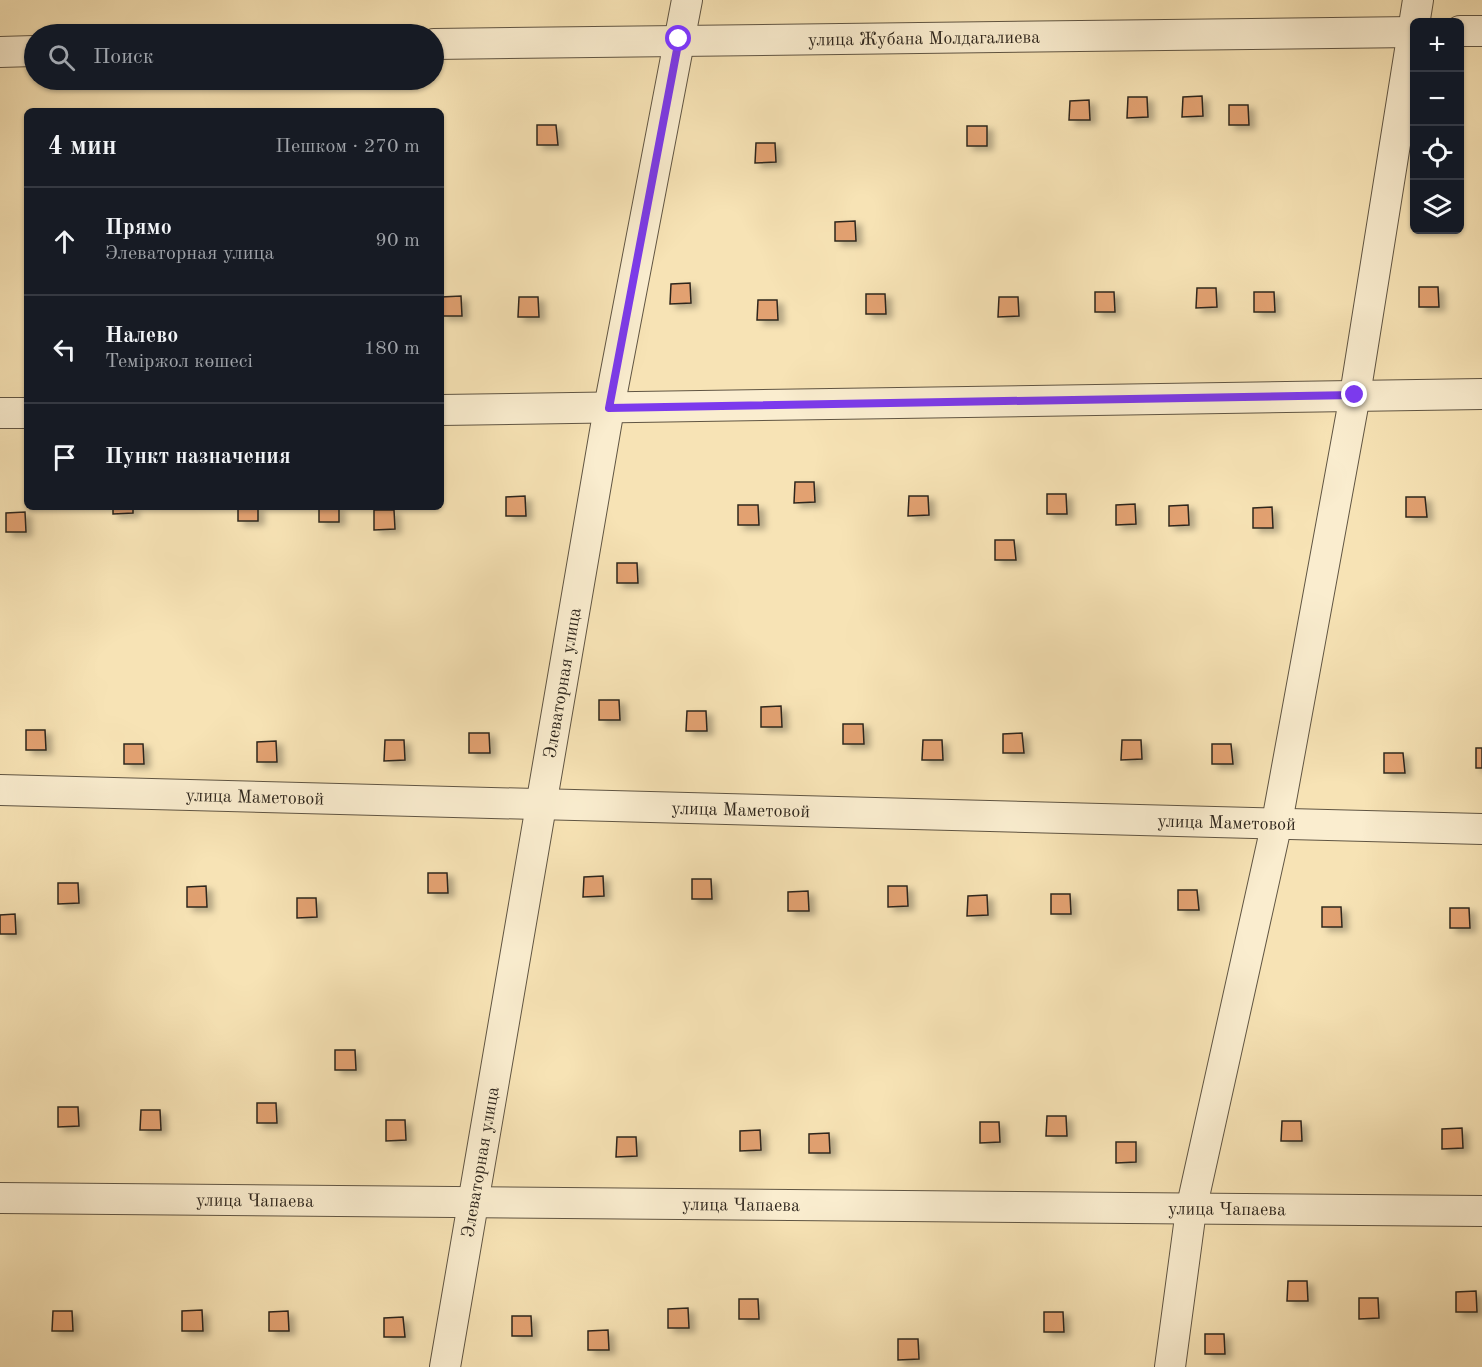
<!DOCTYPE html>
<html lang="ru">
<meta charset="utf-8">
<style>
body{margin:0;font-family:"Old Standard TT",serif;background:#20242c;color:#f1f3f6}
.controls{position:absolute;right:18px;top:18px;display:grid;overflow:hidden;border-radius:9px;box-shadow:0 2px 4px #0004}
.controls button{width:54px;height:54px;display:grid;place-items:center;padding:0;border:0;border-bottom:2px solid #363941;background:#171b24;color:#f1f3f6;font:30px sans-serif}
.stop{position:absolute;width:18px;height:18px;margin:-14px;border:4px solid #7c3aed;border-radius:50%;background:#fff}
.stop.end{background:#7c3aed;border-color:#fff;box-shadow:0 2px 6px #0008}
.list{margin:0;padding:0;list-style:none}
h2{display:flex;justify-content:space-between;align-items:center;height:78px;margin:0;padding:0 24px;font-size:26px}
h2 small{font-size:20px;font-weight:400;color:#9ea1a6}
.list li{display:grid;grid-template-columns:39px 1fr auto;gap:18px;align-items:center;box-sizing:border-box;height:108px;padding:0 24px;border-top:2px solid #363941}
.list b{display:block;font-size:22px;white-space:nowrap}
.list p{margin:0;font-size:20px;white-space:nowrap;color:#9ea1a6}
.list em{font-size:20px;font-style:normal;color:#9ea1a6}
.icon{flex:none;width:33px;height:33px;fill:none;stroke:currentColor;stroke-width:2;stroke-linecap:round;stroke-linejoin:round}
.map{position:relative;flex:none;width:1482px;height:1367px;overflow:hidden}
.search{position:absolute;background:#171b24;box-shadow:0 2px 4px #0004;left:24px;top:24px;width:420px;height:66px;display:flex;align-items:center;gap:15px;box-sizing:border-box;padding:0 21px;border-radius:33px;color:#9ea1a6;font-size:22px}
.panel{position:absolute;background:#171b24;box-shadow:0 2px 4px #0004;left:24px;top:108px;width:420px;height:402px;border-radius:9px}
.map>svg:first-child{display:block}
</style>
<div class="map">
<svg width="1482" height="1367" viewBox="0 0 1482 1367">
<defs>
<filter id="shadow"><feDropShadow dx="6" dy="4" stdDeviation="3" flood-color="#0004"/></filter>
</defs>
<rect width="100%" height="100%" fill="#f7e3b5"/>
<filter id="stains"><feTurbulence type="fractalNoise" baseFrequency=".00333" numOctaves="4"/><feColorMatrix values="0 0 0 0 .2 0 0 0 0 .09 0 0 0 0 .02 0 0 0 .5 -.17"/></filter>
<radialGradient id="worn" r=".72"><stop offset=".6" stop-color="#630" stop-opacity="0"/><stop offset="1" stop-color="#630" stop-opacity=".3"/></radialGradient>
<path fill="#e2a171" stroke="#2e261d" stroke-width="1.5" filter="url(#shadow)" d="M1202,96L1203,116L1182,117L1183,97Z
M1128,97H1147L1148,117L1127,118Z
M1089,100L1090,120H1069L1070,101Z
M1229,105H1248L1249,125H1229Z
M537,125H556L558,145H537Z
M967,126H987V146H967Z
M756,143H775L776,162L755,163Z
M855,221L856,241H835V222Z
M690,283L691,303L670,304L671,284Z
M1419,287H1438L1439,307H1419Z
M1197,288H1216L1217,307L1196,308Z
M1095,292H1114L1115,312H1095Z
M1254,292H1274L1275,312H1254Z
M866,294H885L886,314H866Z
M461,296L462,316H441V297Z
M519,297H538L539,317H518Z
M999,297H1018L1019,316L998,317Z
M758,300H777L778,320H757Z
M795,482H814L815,502L794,503Z
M1047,494H1066L1067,514H1047Z
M525,496L526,516H506V497Z
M909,496H928L929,515L908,516Z
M1406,497H1425L1427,517H1406Z
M1135,504L1136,524L1116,525V505Z
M738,505H758L759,525H738Z
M1188,505L1189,525L1169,526V506Z
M113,507H133V513L113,514Z
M238,507H258V521H238Z
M319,507H339V522H319Z
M1272,507L1273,528H1253V508Z
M374,510H394L395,529L374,530Z
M25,512L26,532H6V513Z
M995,540H1014L1016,560H995Z
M617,563H637L638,583H617Z
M599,700H619L620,720H599Z
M781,706L782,727H761V707Z
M687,711H706L707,731H686Z
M843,724H863L864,744H843Z
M26,730H45L46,750H26Z
M469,733H489L490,753H469Z
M1022,733L1024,753H1003V734Z
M385,740H404L405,760L384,761Z
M923,740H942L943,760H922Z
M1122,740H1141L1142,759L1121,760Z
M276,741L277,762H257V742Z
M124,744H143L144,764H124Z
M1212,744H1231L1233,764H1212Z
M1476,748H1482V768H1476Z
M1384,753H1403L1405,773H1384Z
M428,873H447L448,893H428Z
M603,876L604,896L583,897L584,877Z
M692,879H711L712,899H692Z
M58,883H78L79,903L58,904Z
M206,886L207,907H187V887Z
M888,886H907L908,906L888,907Z
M1178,890H1197L1199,910H1178Z
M808,891L809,911H788V892Z
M1051,894H1070L1071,914H1051Z
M987,895L988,915L967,916L968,896Z
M297,898H316L317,917L297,918Z
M1322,907H1341L1342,927H1322Z
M1450,908H1469L1470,928H1450Z
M15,914L16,934H0V915Z
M335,1050H355L356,1070H335Z
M257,1103H276L277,1123H257Z
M58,1107H78L79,1126L58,1127Z
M141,1110H160L161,1130H140Z
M1047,1116H1066L1067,1136H1046Z
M386,1120H405L406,1140L386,1141Z
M1282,1121H1301L1302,1141H1281Z
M980,1122H999L1000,1142L980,1143Z
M1462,1128L1463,1148L1442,1149V1129Z
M760,1130L761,1150L740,1151V1131Z
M829,1133L830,1153H809V1134Z
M617,1137H636L637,1156L616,1157Z
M1116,1142H1136V1162L1116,1163Z
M1288,1281H1307L1308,1301H1287Z
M1476,1291L1477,1312H1456V1292Z
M1359,1298H1378L1379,1318L1359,1319Z
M739,1299H758L759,1319H739Z
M688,1308L689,1328H668V1309Z
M202,1310L203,1331H182V1311Z
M53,1311H72L73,1331H52Z
M288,1311L289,1331H269V1312Z
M1044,1312H1063L1064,1332H1044Z
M512,1316H531L532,1336H512Z
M403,1317L405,1337H384V1318Z
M608,1330L609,1350H588V1331Z
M1205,1334H1224L1225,1354H1205Z
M898,1339H918L919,1359L898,1360Z"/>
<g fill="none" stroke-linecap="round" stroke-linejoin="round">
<defs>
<g id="minor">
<path d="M1460,31H1482"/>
<path id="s1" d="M434,44L1414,32"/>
<path d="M0,52L34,51"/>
<path d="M441,410L1482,394"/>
<path d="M0,413H27"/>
<path id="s2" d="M0,790L1482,829"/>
<path id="s3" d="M0,1198L1482,1211"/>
<path id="s4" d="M445,1367L609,408L687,0"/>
<path d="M1170,1367L1191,1210L1277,822L1355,395L1418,0"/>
</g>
</defs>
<use href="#minor" stroke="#605543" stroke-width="32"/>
<use href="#minor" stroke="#faedcf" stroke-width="30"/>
</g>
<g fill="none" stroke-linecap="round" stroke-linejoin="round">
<path stroke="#7c3aed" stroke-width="8" d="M679,39L609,408L1355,395"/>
</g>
<g text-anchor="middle" stroke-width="5" stroke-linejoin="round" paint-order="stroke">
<g font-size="18" fill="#2e261d" stroke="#faedcf">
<text dy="6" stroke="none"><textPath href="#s1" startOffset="490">улица Жубана Молдагалиева</textPath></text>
<text dy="6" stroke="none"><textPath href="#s4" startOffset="694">Элеваторная улица</textPath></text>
<text dy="6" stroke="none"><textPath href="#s2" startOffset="255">улица Маметовой</textPath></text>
<text dy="6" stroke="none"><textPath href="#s2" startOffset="741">улица Маметовой</textPath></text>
<text dy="6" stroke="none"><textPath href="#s2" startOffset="1227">улица Маметовой</textPath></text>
<text dy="6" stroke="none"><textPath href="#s4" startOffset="208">Элеваторная улица</textPath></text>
<text dy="6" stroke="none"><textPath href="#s3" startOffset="255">улица Чапаева</textPath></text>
<text dy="6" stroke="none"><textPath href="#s3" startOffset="741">улица Чапаева</textPath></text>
<text dy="6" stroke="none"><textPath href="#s3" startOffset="1227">улица Чапаева</textPath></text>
</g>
</g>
<rect width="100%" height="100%" filter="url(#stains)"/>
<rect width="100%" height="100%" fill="url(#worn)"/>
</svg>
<div class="controls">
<button>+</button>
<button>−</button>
<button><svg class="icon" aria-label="locate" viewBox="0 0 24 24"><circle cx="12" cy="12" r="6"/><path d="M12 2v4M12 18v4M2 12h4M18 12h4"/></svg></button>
<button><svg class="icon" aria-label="layers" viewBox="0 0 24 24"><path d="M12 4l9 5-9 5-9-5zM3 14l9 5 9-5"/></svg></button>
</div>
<div class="stop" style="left:679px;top:39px"></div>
<div class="stop end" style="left:1355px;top:395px"></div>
<div class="search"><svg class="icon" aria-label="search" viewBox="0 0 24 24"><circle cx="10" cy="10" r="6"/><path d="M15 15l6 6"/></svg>Поиск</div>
<section class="panel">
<h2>4 мин<small>Пешком · 270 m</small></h2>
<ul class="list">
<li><svg class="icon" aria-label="ahead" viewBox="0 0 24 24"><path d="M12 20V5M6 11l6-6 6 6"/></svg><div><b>Прямо</b><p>Элеваторная улица</p></div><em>90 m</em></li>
<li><svg class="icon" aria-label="left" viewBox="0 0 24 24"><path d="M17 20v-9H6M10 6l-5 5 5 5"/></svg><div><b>Налево</b><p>Теміржол көшесі</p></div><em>180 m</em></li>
<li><svg class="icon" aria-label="arrive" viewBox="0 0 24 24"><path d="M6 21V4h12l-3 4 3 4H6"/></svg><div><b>Пункт назначения</b></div></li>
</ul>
</section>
</div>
